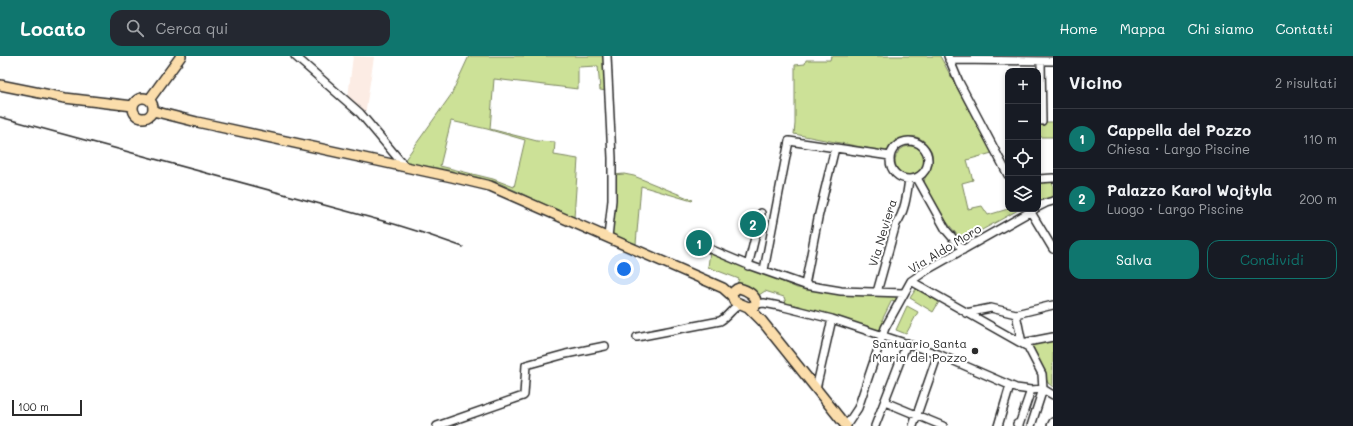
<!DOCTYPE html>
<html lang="it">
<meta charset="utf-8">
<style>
body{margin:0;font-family:Mali,sans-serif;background:#242831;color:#f1f3f6}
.controls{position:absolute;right:12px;top:12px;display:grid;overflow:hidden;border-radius:8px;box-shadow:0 2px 6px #0003}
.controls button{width:36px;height:36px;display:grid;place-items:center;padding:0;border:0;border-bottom:1px solid #363941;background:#171b24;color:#f1f3f6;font:20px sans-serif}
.scale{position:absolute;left:12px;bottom:10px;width:70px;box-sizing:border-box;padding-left:4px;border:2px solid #2b2b2b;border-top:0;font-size:11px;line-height:14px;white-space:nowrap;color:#2b2b2b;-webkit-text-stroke:3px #fff;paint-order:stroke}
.you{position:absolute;left:624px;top:213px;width:14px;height:14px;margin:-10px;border:3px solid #fff;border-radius:50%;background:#1a73e8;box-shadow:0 0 0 6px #1a73e833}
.badge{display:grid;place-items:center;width:26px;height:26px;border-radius:50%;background:#0f766e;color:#fff;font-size:13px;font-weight:700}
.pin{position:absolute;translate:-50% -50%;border:2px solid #fff;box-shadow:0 1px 4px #0006}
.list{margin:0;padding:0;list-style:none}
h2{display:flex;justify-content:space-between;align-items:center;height:52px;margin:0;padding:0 16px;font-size:17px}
h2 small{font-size:13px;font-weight:400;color:#9ea1a6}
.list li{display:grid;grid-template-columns:26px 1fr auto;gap:12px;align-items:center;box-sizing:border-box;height:60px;padding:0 16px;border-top:1px solid #363941}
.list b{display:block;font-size:15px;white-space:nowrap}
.list p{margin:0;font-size:13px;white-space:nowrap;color:#9ea1a6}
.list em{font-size:13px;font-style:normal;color:#9ea1a6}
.actions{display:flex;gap:8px;padding:12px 16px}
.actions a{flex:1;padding:9px 0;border:1px solid #0f766e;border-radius:12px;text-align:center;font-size:14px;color:#0f766e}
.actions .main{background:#0f766e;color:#fff}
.icon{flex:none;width:22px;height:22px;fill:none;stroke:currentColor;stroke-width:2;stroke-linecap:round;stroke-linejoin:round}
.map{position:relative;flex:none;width:1053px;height:370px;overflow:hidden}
header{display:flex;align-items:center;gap:24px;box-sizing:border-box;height:56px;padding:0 20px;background:#0f766e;color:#fff}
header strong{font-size:19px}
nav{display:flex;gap:22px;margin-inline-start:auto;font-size:14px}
.search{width:280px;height:36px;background:#242831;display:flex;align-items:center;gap:10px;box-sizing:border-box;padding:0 14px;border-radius:12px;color:#9ea1a6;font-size:15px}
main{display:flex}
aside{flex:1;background:#171b24}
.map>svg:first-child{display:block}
</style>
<header>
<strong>Locato</strong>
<div class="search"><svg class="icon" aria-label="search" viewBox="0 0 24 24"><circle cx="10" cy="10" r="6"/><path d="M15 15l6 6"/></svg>Cerca qui</div>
<nav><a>Home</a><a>Mappa</a><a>Chi siamo</a><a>Contatti</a></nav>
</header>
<main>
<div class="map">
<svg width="1053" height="370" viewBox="0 0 1053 370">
<rect width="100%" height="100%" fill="#fff"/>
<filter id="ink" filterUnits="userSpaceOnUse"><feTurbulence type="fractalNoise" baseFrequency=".025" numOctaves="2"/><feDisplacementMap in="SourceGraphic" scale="8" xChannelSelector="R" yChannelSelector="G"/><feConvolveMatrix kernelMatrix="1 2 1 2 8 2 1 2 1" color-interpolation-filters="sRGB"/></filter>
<g filter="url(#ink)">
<path fill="#fcece4" d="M353,0L374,1L365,59L348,41Z"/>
<path fill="#cce197" stroke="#7c8661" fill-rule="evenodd" d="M469,0H604L606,35L600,34L598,10L578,11V33L494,23L490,73L537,85L555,86L554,99L578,103L574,162L497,126L448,114L408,107L404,105L451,39ZM451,65L487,73L525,84L514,131L493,123L440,110Z
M831,0H940L992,97L967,104L973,124L962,127L968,153L982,150L988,159L1008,153H1020L962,185L946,165L924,127C925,115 935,113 932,98C932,95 930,93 928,90C917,73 896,81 887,96L794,78L795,68V9L805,8L806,4H830Z
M1038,66H1053V81H1038Z
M895 105a15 15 0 1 1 30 0a15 15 0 1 1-30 0Z
M624,118L634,120L693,144L692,145L641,130L636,188L609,177L614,119Z
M1038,125H1053V140L1038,148Z
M710,195L797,232L845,239H895L897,242L895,245L892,244L882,264L885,266L881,274L877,275L835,260L786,247L784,241L765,235L759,239L744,230H736L739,223L708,211Z
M916,233L939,246L933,256L910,242Z
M907,250L918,256L906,278L896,274Z
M1053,285V331L1048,327L1031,289Z"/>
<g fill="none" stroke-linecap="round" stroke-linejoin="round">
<defs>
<path id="minor" d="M295,0L360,57L402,107L404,111
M607,0L612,102V144L608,181
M948,0L959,26L1008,119
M949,4L1053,5
M1041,6L1042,65
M890 104a19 19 0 1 1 38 0a19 19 0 1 1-38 0Z
M917,122L946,174L963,194
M1038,123L1053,122
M1038,151L1046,147L1053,145
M1029,153L1053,193
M710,193L748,209L805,229L841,235L904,237
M748,210L761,157
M764,214L789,85L890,100
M911,225L1028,291L1042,318L1043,333L1031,370
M805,229L818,162L835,92
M877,236L896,168C905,156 907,138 909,123
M756,248L764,247L784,251L832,263L938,298L1016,332L1031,334L1043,333
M966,257L991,252L1016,258L1053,249
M1016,258L1022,287L1053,281
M637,281L720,265C728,261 732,252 740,248
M816,333L832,263
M1043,333L1053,339
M885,346L943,370
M1017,368L1019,369L1031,334
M437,370L523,340L524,339L526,309L566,298L605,290
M846,370L858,352L885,272L911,225L927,214L1035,153
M875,370L907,287
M913,370L938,298
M998,370L1010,330
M1051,370L1053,366"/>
<path id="major" d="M0,29L65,42L133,50
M133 52a10 10 0 1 1 20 0a10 10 0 1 1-20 0Z
M149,44L181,0
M153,55L197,66L452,121L490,130L723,232L732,240
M739,232C747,234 758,240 756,249L748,251L734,245L732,240C733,236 735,233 739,232Z
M748,251L762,265L846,370"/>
</defs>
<use href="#minor" stroke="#2b2b2b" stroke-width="10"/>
<use href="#major" stroke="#2b2b2b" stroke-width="12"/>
<use href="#minor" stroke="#fff" stroke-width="7"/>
<use href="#major" stroke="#fbddab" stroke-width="9"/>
<path stroke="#2b2b2b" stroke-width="1.5" d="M0,61L394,168L423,177L463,191"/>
</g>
</g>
<circle fill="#2b2b2b" stroke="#fff" stroke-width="1.5" cx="975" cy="295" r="4"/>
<g text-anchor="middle" stroke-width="4" stroke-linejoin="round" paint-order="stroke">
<g font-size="12" fill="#2b2b2b" stroke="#fff">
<text transform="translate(883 177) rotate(-73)" y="4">Via Neviera</text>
<text transform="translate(945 193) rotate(-31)" y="4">Via Aldo Moro</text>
</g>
<g font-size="12" fill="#2b2b2b" stroke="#fff" text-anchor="end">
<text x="967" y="292">Santuario Santa<tspan x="967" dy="14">Maria del Pozzo</tspan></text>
</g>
</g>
</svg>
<div class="controls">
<button>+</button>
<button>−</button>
<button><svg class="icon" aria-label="locate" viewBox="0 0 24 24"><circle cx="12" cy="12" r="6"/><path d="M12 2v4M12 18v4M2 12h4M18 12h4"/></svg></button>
<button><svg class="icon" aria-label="layers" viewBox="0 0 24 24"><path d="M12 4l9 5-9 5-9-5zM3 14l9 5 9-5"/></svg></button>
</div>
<div class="scale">100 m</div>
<div class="you"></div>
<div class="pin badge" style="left:699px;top:187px">1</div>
<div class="pin badge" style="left:753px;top:168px">2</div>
</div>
<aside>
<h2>Vicino<small>2 risultati</small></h2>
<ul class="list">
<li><span class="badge">1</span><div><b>Cappella del Pozzo</b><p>Chiesa · Largo Piscine</p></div><em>110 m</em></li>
<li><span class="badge">2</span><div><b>Palazzo Karol Wojtyla</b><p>Luogo · Largo Piscine</p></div><em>200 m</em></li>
</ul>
<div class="actions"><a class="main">Salva</a><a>Condividi</a></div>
</aside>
</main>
